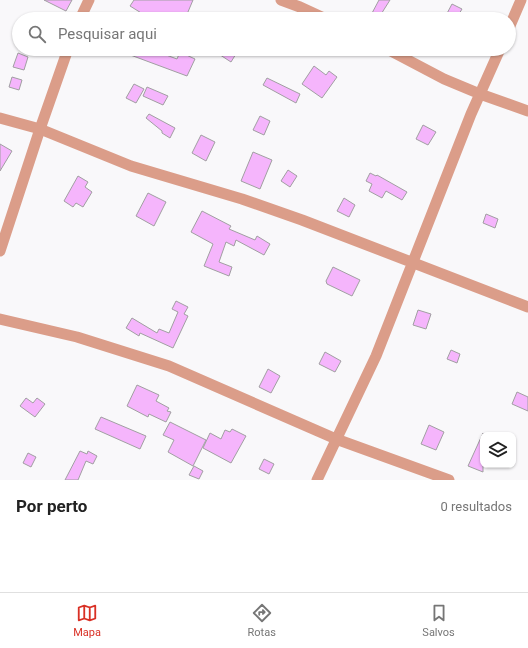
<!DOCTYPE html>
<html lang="pt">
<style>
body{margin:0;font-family:Roboto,sans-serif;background:#f6f6f6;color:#222}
.controls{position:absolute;right:12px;bottom:12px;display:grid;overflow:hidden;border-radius:8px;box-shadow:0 1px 3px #0004}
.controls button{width:36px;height:36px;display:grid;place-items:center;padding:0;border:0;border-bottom:1px solid #e0e0e0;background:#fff;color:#222;font:20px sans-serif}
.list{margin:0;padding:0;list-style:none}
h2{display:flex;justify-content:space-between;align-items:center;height:52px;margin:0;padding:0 16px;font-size:17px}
h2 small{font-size:13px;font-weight:400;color:#767676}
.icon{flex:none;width:22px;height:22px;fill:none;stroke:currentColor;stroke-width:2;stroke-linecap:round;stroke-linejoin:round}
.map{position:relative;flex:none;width:528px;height:480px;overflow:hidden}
.search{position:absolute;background:#fff;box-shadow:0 1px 3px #0004;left:12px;right:12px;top:12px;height:44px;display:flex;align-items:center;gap:10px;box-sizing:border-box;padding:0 14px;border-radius:22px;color:#767676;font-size:15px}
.sheet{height:112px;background:#fff}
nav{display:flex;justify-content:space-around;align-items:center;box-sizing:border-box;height:56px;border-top:1px solid #e0e0e0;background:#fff;font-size:11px;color:#767676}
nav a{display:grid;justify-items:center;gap:2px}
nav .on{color:#d93025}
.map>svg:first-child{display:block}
</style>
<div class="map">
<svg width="528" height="480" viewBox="0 0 528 480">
<rect width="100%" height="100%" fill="#f9f8fa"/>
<path fill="#f5b5fc" stroke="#a19fa2" d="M44,0H72L66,11Z
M134,0H193L185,19H151L130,6Z
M379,0H390L378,19L371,15Z
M452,4L462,9L456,19H444Z
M117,49H159L158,52L177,59L180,52L195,59L187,76L117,50Z
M211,49H239L231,62Z
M18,53L28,57L24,70L13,67Z
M314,66L326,75L329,71L337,77L322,98L302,84Z
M12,77L22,80L19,90L9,87Z
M267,78L300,94L296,103L263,85Z
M134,84L144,89L136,103L126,98Z
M147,87L168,96L163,105L143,96Z
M149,114L175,128L170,138L162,133V131L146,118Z
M260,116L270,121L264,135L253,130Z
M423,125L436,132L428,145L416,139Z
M201,135L215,142L206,161L192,153Z
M0,144L12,151L0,171Z
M253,152L272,160L260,189L241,181Z
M288,170L297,176L290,187L281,181Z
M370,173L376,176L377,175L407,192L402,200L386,191L382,198L369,191L372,184L366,181Z
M78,176L88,182L85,187L92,192L83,207L76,203L73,207L64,201Z
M148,193L166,202L154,226L136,216Z
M344,198L355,205L349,217L337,211Z
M202,211L231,226L229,229L255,240L257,236L270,244L264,255L236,240L234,246L226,242L219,262L232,267L229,276L204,266L213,244L191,232Z
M486,214L498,219L495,228L483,223Z
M333,267L360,280L352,296L327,284L326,281Z
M176,301L188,307L184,314L188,316L173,348L140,333L139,336L126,328L132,318L157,333L159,329L169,333L178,312L172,309Z
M418,310L431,314L426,329L413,325Z
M451,350L460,354L457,363L447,359Z
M325,352L341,361L335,372L319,364Z
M268,369L280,376L271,393L259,387Z
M137,385L159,395L156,401L169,408L167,411L171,412L166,422L149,414L148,417L127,406Z
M517,392L528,397V411L512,404Z
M26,398L33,403L37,398L45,404L35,417L20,406Z
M101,417L146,436L140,449L95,429Z
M170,422L206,440L193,466L168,452L174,440L163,435Z
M429,425L444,432L436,450L421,444Z
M232,429L246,436L231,463L203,448L210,433L221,439L225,430L230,432Z
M483,433V472L468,466Z
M80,451L87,454L88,451L97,456L93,464L86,461L78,480H65Z
M28,453L36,457L31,467L23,463Z
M264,459L274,464L269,474L259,469Z
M194,466L203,471L199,479L189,475Z"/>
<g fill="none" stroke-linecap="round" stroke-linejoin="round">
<path stroke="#db9d89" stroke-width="11" d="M281,0L300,7L326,19
M80,19L89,0
M509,28L521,0
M387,49L444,79L480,94L528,111
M0,118L40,129L131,166L242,199L302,220L528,307
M0,251L40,129L68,49
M0,319L77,337L169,366L336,439L449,480
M317,480L376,356L471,114L500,49"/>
</g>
</svg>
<div class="controls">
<button><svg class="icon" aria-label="layers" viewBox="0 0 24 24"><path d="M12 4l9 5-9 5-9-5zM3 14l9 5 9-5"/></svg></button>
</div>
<div class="search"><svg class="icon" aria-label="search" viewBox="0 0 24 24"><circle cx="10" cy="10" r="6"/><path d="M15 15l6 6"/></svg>Pesquisar aqui</div>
</div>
<section class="sheet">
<h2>Por perto<small>0 resultados</small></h2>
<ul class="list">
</ul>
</section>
<nav>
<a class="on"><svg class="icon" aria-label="map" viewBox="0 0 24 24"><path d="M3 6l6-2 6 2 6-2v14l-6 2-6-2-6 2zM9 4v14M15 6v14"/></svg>Mapa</a>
<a><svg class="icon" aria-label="directions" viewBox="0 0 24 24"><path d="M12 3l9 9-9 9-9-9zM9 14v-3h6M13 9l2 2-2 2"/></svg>Rotas</a>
<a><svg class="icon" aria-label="saved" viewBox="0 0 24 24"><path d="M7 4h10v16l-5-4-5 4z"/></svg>Salvos</a>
</nav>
